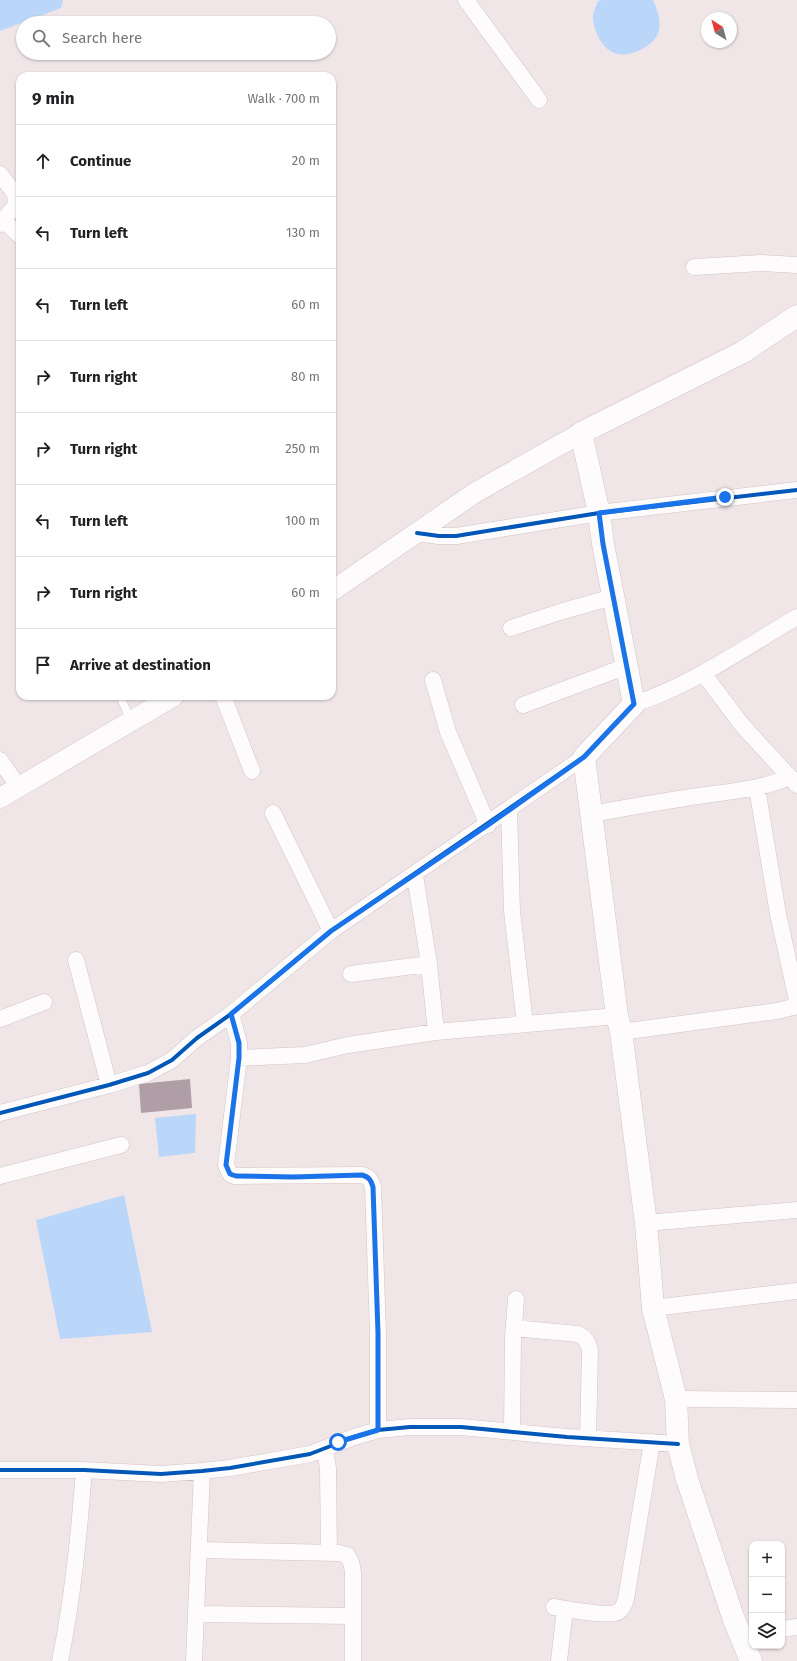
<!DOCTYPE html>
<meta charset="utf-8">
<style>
body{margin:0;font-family:"Fira Sans",sans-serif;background:#f2f2f2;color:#202124}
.controls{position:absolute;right:12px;bottom:12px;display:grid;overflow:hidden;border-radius:8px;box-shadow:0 1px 3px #0004}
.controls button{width:36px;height:36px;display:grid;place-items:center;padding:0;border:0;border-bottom:1px solid #e0e0e0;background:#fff;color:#202124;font:20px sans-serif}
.compass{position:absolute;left:701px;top:12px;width:36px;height:36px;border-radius:50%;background:#fff;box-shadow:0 1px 3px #0004;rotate:324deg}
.stop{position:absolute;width:12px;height:12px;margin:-9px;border:3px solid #1a73e8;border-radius:50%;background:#fff}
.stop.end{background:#1a73e8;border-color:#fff;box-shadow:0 1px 4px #0008}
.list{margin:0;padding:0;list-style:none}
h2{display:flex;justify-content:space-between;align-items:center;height:52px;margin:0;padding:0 16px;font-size:17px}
h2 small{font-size:13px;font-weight:400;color:#757577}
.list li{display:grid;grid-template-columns:26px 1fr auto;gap:12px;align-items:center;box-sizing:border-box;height:72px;padding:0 16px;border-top:1px solid #e0e0e0}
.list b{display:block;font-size:15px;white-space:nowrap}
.list em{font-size:13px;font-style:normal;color:#757577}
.icon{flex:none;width:22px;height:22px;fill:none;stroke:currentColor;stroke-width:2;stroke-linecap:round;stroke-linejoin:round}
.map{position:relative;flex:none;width:797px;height:1661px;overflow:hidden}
.search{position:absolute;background:#fff;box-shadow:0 1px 3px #0004;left:16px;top:16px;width:320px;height:44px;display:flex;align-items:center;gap:10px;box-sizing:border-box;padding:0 14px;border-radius:22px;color:#757577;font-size:15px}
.panel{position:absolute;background:#fff;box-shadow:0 1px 3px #0004;left:16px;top:72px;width:320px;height:628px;border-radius:12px}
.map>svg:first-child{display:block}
</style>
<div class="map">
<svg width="797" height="1661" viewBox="0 0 797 1661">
<rect width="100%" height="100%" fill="#f0e6e8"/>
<path fill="#bad6f8" d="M0,0H63L61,8L0,31Z
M601,0H653C657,8 661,20 659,30C656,45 632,57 618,54C602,51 593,30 593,16C593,11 597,5 598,1Z
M196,1114L195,1153L159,1157L155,1118Z
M124,1195L152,1332L60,1339L36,1220Z"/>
<path fill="#af9ea5" d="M190,1079L192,1108L141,1113L139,1084Z"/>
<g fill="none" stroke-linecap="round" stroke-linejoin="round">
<defs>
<path id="service" d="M120,696L131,721"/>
<path id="minor" d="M466,0L539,100
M0,174L15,194L16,205L0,224
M3,220L20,236
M694,267L761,263L797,265
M417,533L439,536H456L599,513L797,490
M511,628L563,611L613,597
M703,673L742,725L797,785
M433,680L448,732L488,825
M223,696L252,771
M634,704C692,685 744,648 797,617
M523,705L627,666
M0,760L18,786
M757,788L778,914L797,1000
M509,809L512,911L525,1024
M273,813L331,931
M592,814C623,808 654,803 685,798C721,792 756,791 790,777
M415,875L429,964L436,1032
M76,960L109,1085
M351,974L429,964
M231,1014L239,1043V1058L226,1165L230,1174L235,1176L362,1175C369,1177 371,1180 373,1187L378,1333V1430
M0,1019L44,1002
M621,1032L777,1011L797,1006
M239,1058L305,1055L348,1045L436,1032L617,1016
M0,1113L109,1085L148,1073L172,1060L197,1038L231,1014L331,931L584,757
M0,1176L121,1145
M646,1223L797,1210
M653,1308L797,1291
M514,1328L578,1334C586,1338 588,1342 590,1350L588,1438
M676,1399L797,1400
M512,1431L513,1338L516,1299
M325,1449L328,1469L329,1552
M0,1470H84L161,1474L202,1471L230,1468L310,1454L354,1437L378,1430L410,1427H461L567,1437L678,1444
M199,1550L339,1553L347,1555L351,1562L353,1572V1661
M554,1607C566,1609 609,1617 618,1612C623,1609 624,1605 626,1599L652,1442
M196,1614L353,1616
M782,1629L797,1627
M60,1661C73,1597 79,1534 84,1470
M194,1661L202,1471
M559,1661L565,1609"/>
<path id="tertiary" d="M332,591L476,492L581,433
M0,798L174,696"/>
<path id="secondary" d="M751,1661L733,1617L687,1479L678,1444L676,1399L653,1308L646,1223L621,1032L617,1016L584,757L634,704L603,544L599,513L581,433L743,352L797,316"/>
</defs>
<use href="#service" stroke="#d6c2c4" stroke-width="9"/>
<use href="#minor" stroke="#d6c2c4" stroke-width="17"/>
<use href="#tertiary" stroke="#d6c2c4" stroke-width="21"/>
<use href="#secondary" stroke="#d6c2c4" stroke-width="23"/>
<use href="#service" stroke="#fdfbfc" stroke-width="8"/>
<use href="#minor" stroke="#fdfbfc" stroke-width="16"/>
<use href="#tertiary" stroke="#fdfbfc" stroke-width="20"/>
<use href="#secondary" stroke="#fdfbfc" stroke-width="22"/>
<defs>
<path id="cycleway" d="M417,533L439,536H456L599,513L797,490
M0,1113L109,1085L148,1073L172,1060L197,1038L231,1014L331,931L584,757
M0,1470H84L161,1474L202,1471L230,1468L310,1454L354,1437L378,1430L410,1427H461L567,1437L678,1444"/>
</defs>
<use href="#cycleway" stroke="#fff" stroke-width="6"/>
<use href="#cycleway" stroke="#0057b8" stroke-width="4"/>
</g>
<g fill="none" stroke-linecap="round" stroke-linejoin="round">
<path stroke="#1a73e8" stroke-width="5" d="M338,1442L378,1430V1333L373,1187C371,1180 369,1177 362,1175L293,1177L236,1176L230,1174L226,1165L239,1058V1043L231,1014L331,931L488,825L584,757L634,704L603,544L599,513L725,497"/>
</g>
</svg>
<div class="controls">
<button>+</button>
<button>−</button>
<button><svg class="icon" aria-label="layers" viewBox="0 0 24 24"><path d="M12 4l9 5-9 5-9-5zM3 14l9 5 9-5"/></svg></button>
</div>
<svg class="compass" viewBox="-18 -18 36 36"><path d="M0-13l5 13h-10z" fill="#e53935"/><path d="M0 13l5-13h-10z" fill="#757577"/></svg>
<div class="stop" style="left:338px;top:1442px"></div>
<div class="stop end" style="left:725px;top:497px"></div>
<div class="search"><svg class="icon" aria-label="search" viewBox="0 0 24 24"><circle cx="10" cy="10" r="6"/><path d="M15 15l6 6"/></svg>Search here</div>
<section class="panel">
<h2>9 min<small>Walk · 700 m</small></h2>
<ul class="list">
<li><svg class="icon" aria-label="ahead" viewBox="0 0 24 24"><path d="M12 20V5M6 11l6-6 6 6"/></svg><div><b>Continue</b></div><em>20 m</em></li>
<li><svg class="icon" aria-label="left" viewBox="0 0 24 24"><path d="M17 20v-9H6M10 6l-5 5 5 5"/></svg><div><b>Turn left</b></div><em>130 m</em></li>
<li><svg class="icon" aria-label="left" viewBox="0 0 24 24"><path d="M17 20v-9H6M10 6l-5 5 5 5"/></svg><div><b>Turn left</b></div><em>60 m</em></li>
<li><svg class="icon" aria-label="right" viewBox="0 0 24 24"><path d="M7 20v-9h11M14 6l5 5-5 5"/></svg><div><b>Turn right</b></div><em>80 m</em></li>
<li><svg class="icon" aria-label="right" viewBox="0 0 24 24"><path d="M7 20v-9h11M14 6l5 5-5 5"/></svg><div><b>Turn right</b></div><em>250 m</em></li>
<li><svg class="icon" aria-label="left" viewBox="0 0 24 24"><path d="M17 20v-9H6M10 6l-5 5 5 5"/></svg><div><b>Turn left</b></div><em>100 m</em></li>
<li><svg class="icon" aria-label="right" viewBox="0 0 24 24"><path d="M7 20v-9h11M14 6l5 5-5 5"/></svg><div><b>Turn right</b></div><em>60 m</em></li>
<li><svg class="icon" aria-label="arrive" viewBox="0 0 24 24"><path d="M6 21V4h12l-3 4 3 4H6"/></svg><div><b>Arrive at destination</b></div></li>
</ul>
</section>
</div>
